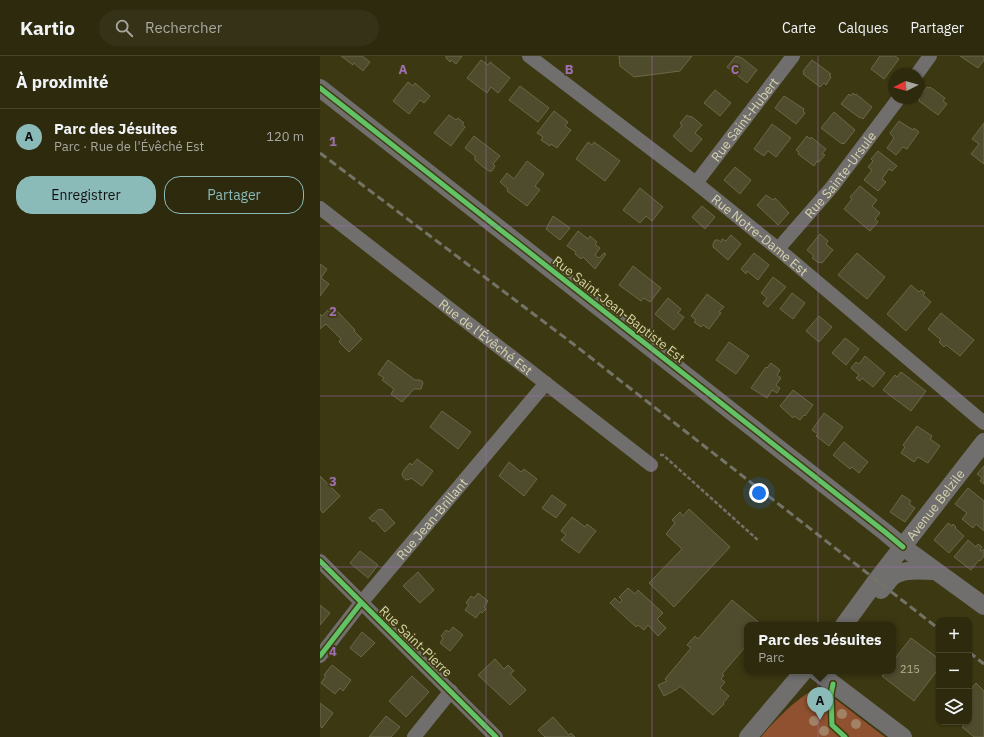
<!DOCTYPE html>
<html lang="fr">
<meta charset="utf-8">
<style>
body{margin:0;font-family:"IBM Plex Sans",sans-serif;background:#353217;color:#f1f3f6}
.controls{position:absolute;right:12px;bottom:12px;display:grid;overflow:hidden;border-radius:8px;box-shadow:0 1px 3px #0004}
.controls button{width:36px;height:36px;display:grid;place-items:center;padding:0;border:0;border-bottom:1px solid #48462e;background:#2d2a0e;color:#f1f3f6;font:20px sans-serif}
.compass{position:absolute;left:568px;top:12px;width:36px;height:36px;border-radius:50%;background:#2d2a0e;box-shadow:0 1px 3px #0004;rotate:264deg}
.you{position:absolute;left:439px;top:437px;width:14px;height:14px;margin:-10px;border:3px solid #fff;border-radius:50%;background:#1a73e8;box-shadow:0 0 0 6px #1a73e833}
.badge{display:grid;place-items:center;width:26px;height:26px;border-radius:50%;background:#8bbbb9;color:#111;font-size:13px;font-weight:700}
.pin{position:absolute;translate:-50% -33px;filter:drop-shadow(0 1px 2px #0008)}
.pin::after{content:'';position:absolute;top:21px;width:14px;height:12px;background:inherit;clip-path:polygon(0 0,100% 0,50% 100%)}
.popup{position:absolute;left:424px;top:566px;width:152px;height:52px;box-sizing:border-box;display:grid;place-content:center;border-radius:8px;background:#2d2a0e;filter:drop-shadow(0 1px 3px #0005);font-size:13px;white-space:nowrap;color:#a7a79e}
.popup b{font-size:15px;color:#f1f3f6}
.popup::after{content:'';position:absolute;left:50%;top:100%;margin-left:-8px;border:8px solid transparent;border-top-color:#2d2a0e}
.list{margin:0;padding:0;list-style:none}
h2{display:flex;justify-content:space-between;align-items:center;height:52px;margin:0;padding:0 16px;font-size:17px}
h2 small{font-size:13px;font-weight:400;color:#a7a79e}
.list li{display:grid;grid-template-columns:26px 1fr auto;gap:12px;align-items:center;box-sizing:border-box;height:56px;padding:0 16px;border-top:1px solid #48462e}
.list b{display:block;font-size:15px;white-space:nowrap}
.list p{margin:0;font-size:13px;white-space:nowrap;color:#a7a79e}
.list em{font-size:13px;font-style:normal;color:#a7a79e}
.actions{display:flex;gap:8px;padding:12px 16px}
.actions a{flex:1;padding:9px 0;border:1px solid #8bbbb9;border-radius:16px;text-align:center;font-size:14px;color:#8bbbb9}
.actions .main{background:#8bbbb9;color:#111}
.icon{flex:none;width:22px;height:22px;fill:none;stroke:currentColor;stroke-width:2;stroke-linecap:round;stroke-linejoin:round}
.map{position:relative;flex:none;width:664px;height:681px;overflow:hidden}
header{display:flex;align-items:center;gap:24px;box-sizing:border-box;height:56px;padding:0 20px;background:#2d2a0e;border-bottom:1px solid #48462e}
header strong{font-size:19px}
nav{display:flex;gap:22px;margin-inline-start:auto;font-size:14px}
.search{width:280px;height:36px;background:#353217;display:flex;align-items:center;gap:10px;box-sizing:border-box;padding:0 14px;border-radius:22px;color:#a7a79e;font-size:15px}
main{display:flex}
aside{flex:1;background:#2d2a0e}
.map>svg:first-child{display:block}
</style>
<header>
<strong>Kartio</strong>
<div class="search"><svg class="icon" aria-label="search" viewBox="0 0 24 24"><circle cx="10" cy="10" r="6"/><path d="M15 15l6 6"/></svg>Rechercher</div>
<nav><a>Carte</a><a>Calques</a><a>Partager</a></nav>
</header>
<main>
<aside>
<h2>À proximité<small></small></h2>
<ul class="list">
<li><span class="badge">A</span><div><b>Parc des Jésuites</b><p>Parc · Rue de l'Évêché Est</p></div><em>120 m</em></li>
</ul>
<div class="actions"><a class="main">Enregistrer</a><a>Partager</a></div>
</aside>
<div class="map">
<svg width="664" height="681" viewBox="0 0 664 681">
<rect width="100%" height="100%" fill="#3c3812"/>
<path fill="#8f512f" d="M492,635H500L506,636L565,681H441C450,669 478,641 492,635Z"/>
<path fill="#4f4c2e" stroke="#6b6847" d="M21,0H42L50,6L43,15L34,7L33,9Z
M126,0H142L136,8L131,4L130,6L126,2Z
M299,0H372L360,15L314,21L300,10Z
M416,0L422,2L437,14L427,27L407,11Z
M560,0H575L579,3L564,23L551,13Z
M640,0H664V4L658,12Z
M161,4L168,9L170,6L190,22L178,37L171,31L167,37L147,22Z
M492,4L511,18L509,19L511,21L506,29L504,27L500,31L483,18L484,17L483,15Z
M88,26L93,30L95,27L110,40L104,47L100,44L89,58L73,45Z
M200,30L229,52L218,66L189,44Z
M607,31L609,32L610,31L625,42L623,45L627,48L618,59L599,45L600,44L598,43Z
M395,34L411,47L400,60L384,47Z
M533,37L535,39L536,38L552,51L543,63L540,61V62L521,48L529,38L531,40Z
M464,40L484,53L483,55L485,57L476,68L455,52Z
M234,55L248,66L245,70L251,74L237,92L231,88L230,90L221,84L223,81L217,77Z
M514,56L535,74L524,88L523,87L522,88L501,72Z
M129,59L136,64L138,62L144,67L142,68L145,71L131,90L114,77Z
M367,59L370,61L371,60L382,69L375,77L382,83L371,96L353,80L362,70L360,67Z
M579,65L593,74L594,72L599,76L587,93L583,91L576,99L567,92L574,82L570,77Z
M664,67V108L651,98L659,88L652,83Z
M452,68L471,82L456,101L448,95L444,100L434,93Z
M154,80L180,100L173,108L175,110L172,115H169L162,110L155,104V100L145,92Z
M487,80L490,83L491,81L506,93L502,98L505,99L499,106L497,105L494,110L478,98L479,96L476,94Z
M268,86L272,89L274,86L300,105L285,125L256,103Z
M558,95L577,110L572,115L569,113L562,123L566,126L558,135L544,124L552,114L548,111L553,105L551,103Z
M207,105L224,118L215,130L220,134L207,150L187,135L188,133L180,126L187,117L194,123Z
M415,111L431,124L420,138L404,124Z
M540,130L557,144L552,150L560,157L555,163L558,166L550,175L524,153L532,143L530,141Z
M320,132L343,151L332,165L326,160L320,167L303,154Z
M446,139L453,144L455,142L469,157L458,169L437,149Z
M382,150L395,161L385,173L372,161Z
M233,160L250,172L240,184L226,173Z
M258,175L268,183L270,180L277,186L275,188L280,192L275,199L279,202L284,197L286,198L275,213L263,201L261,203L255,198L256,196L247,190Z
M500,178L508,185L506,188L513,194L502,207L500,206L499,207L492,202L494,200L487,194Z
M411,179L421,188L408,204L393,191V188L395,184H398L401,186L402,183L406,185Z
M434,197L449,209L438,224L427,215L426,218L421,213Z
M537,197L565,221L547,243L518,219Z
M0,208L7,213L1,222L9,228L0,240Z
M313,210L341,232L330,246L324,242L321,245L299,229Z
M453,221L466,231L448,251L443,247L447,242L441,237Z
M591,229L599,236L601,234L605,237L603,239L611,246L586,275L567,258Z
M472,237L485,247L473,263L460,253Z
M387,238L404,251L399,256L401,257L389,273L383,269L381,271L374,266L376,264L371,260Z
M348,242L361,253L358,257L364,261L354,274L335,258Z
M8,254L13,259L17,255L35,274L34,275L42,283L29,296L19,286L21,283L6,268L0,273V258L2,260Z
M621,257L654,284L640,300L626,289L624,291L619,286L621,284L608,273Z
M499,260L512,271L499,286L486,275Z
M525,282L539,293L526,309L512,297Z
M409,286L429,300L416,318L396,304Z
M545,300L565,317L553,331L542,322L540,325L536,322L539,319L531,312L536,306L539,308Z
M68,304L95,324H100L103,326L101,333H94L82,346L71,338L74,333L62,324L64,322L58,318Z
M451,307L460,314L457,319L461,322L456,329L460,332L457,337L452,334L447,342L431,332L446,311L447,312Z
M581,316L606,335L591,355L563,334L575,319L577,321Z
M473,334L493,349L485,360L484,359L480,364L474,360L473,362L460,350Z
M122,355L151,376L138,393L110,371Z
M504,357L523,371L509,390L496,380L498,378L492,374Z
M597,370L612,380L610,383L620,390L608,407L598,401L594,406L581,397L585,391L583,389Z
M524,386L548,406L539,417L532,411L530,413L513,399Z
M97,403L113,415L102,430L91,422L90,423L86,424L83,421L82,418L84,414L90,407L92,409Z
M189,406L201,416L204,413L217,423L204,440L179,420Z
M664,410V428L660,425L662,422L657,418Z
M0,420L20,440L3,457L0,453Z
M648,432L664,445V475L656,468L653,472L642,463L647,457L635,448Z
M232,439L246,449L236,462L222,452Z
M582,439L591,445L589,448L595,452L585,466L570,456Z
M59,453L61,454L62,453L75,467L65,476L54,464L53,466L49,462Z
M369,453L410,491L354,551L329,527L362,493L346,478L355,467L352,464L360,456L363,460Z
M252,461L265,471L267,468L276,475L259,497L241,484L246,479L241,475Z
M628,467L632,470L633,468L636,471L635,472L644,480L629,497L614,484Z
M648,484L656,491L658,488L662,491L660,494L661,495L664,493V500L660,505L659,504L651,514L634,501Z
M40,495L58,509L48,522L30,507Z
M98,516L114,534L100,547L83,530Z
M308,532L315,538L318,534L343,557L337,563L346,572L338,580L328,569L324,574L318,569L316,571L290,547L295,542L300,547L302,544L299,541Z
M158,537L168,545L164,551L166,553L162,557L160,556L156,562L145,554L149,549L146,547L151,540L154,542Z
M412,544L442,569H427V589L402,618L404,619L401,623L405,626L400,632L409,640L403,647L404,648L393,659L360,630L357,633L344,640L338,629L347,625L345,623L371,592L367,589L375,580L378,583Z
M0,549L10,557L0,569Z
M133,571L143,579L130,595L120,587L123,582L121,580L126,574L129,576Z
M42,576L55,587L41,601L30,592Z
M591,582L619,603V612L594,645L562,620L566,615H573V605Z
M175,603L184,613L188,609L194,615L190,618L206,634L190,649L158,619Z
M12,609L31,624L23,635L20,632L15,638L1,627L6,620L4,619Z
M92,620L109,636L86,661L69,645Z
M656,627L664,635V681H654L642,671L645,668L643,666H649V635Z
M0,647L13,657L2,672L0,670Z
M66,660L80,671L71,681H49Z
M233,661L249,679L251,677L255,681H225L218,674Z"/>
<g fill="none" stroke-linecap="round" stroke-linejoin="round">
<path stroke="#73716a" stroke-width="2.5" stroke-dasharray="4 2" stroke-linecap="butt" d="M340,399H343L439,485"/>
<g stroke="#716f6d" stroke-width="14">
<path id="s1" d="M209,0L376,127L458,193L664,367"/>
<path d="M597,18L610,0"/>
<path id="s2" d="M376,127L473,0"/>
<path id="s3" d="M0,152L331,409"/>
<path id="s4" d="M458,193L512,131L579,42"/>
<path d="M0,505L176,681"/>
<path id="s5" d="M0,600L41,547L226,327"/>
<path d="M94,681L131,635"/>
</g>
<g stroke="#716f6d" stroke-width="18">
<path d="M0,32L565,476L583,491L664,550"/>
<path d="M561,534C565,530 568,525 572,521C583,512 601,515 615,515"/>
<path id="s6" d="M524,569L556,525L664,386"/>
<path d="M496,615L583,681"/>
<path d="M428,681L484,615"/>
</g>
<path stroke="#747367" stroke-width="3" stroke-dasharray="8 4" stroke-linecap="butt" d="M0,97L252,287L619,573
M649,596L664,608"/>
<defs>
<path id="cycleway" d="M0,32L565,476L583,491
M0,505L176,681
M0,600L41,547
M513,628L511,638L512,669L525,681"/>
</defs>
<use href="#cycleway" stroke="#403c10" stroke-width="8"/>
<use href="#cycleway" stroke="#61c268" stroke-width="5"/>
</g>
<g fill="#a18264">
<circle cx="522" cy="658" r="5"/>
<circle cx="494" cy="665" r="5"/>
<circle cx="536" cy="668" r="5"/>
<circle cx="504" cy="675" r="5"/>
</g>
<path fill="none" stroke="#9f6fb7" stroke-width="1" stroke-opacity="0.55" d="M166,0V681M332,0V681M498,0V681M0,170H664M0,340H664M0,511H664"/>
<g text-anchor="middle" stroke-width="3.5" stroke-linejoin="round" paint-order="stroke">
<g font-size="11" fill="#b4b28c">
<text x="590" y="617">215</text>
</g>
<g font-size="13" fill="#d6d4ac" stroke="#403c10">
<text dy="5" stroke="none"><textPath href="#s2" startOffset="80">Rue Saint-Hubert</textPath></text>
<text dy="5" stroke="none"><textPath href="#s4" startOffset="97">Rue Sainte-Ursule</textPath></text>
<text dy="5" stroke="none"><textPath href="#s1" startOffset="292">Rue Notre-Dame Est</textPath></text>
<text transform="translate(299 253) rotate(38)" y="5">Rue Saint-Jean-Baptiste Est</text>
<text dy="5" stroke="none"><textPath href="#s3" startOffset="210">Rue de l'Évêché Est</textPath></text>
<text dy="5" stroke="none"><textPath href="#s6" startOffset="151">Avenue Belzile</textPath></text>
<text dy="5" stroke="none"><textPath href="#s5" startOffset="177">Rue Jean-Brillant</textPath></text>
<text transform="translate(96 585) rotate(44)" y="5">Rue Saint-Pierre</text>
</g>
</g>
<g font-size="13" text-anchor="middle" font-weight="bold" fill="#9f6fb7" stroke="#403c10" stroke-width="3.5" stroke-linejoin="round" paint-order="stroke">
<text x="83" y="18">A</text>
<text x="249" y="18">B</text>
<text x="415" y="18">C</text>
<text x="13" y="90">1</text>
<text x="13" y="260">2</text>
<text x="13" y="430">3</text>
<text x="13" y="600">4</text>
</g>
</svg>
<div class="controls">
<button>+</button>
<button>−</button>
<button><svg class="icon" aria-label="layers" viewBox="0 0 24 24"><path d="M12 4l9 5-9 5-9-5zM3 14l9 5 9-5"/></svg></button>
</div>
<svg class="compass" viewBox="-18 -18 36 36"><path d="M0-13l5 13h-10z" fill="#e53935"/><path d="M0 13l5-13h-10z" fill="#a7a79e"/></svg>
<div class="you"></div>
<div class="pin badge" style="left:500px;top:664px">A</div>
<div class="popup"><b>Parc des Jésuites</b>Parc</div>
</div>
</main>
